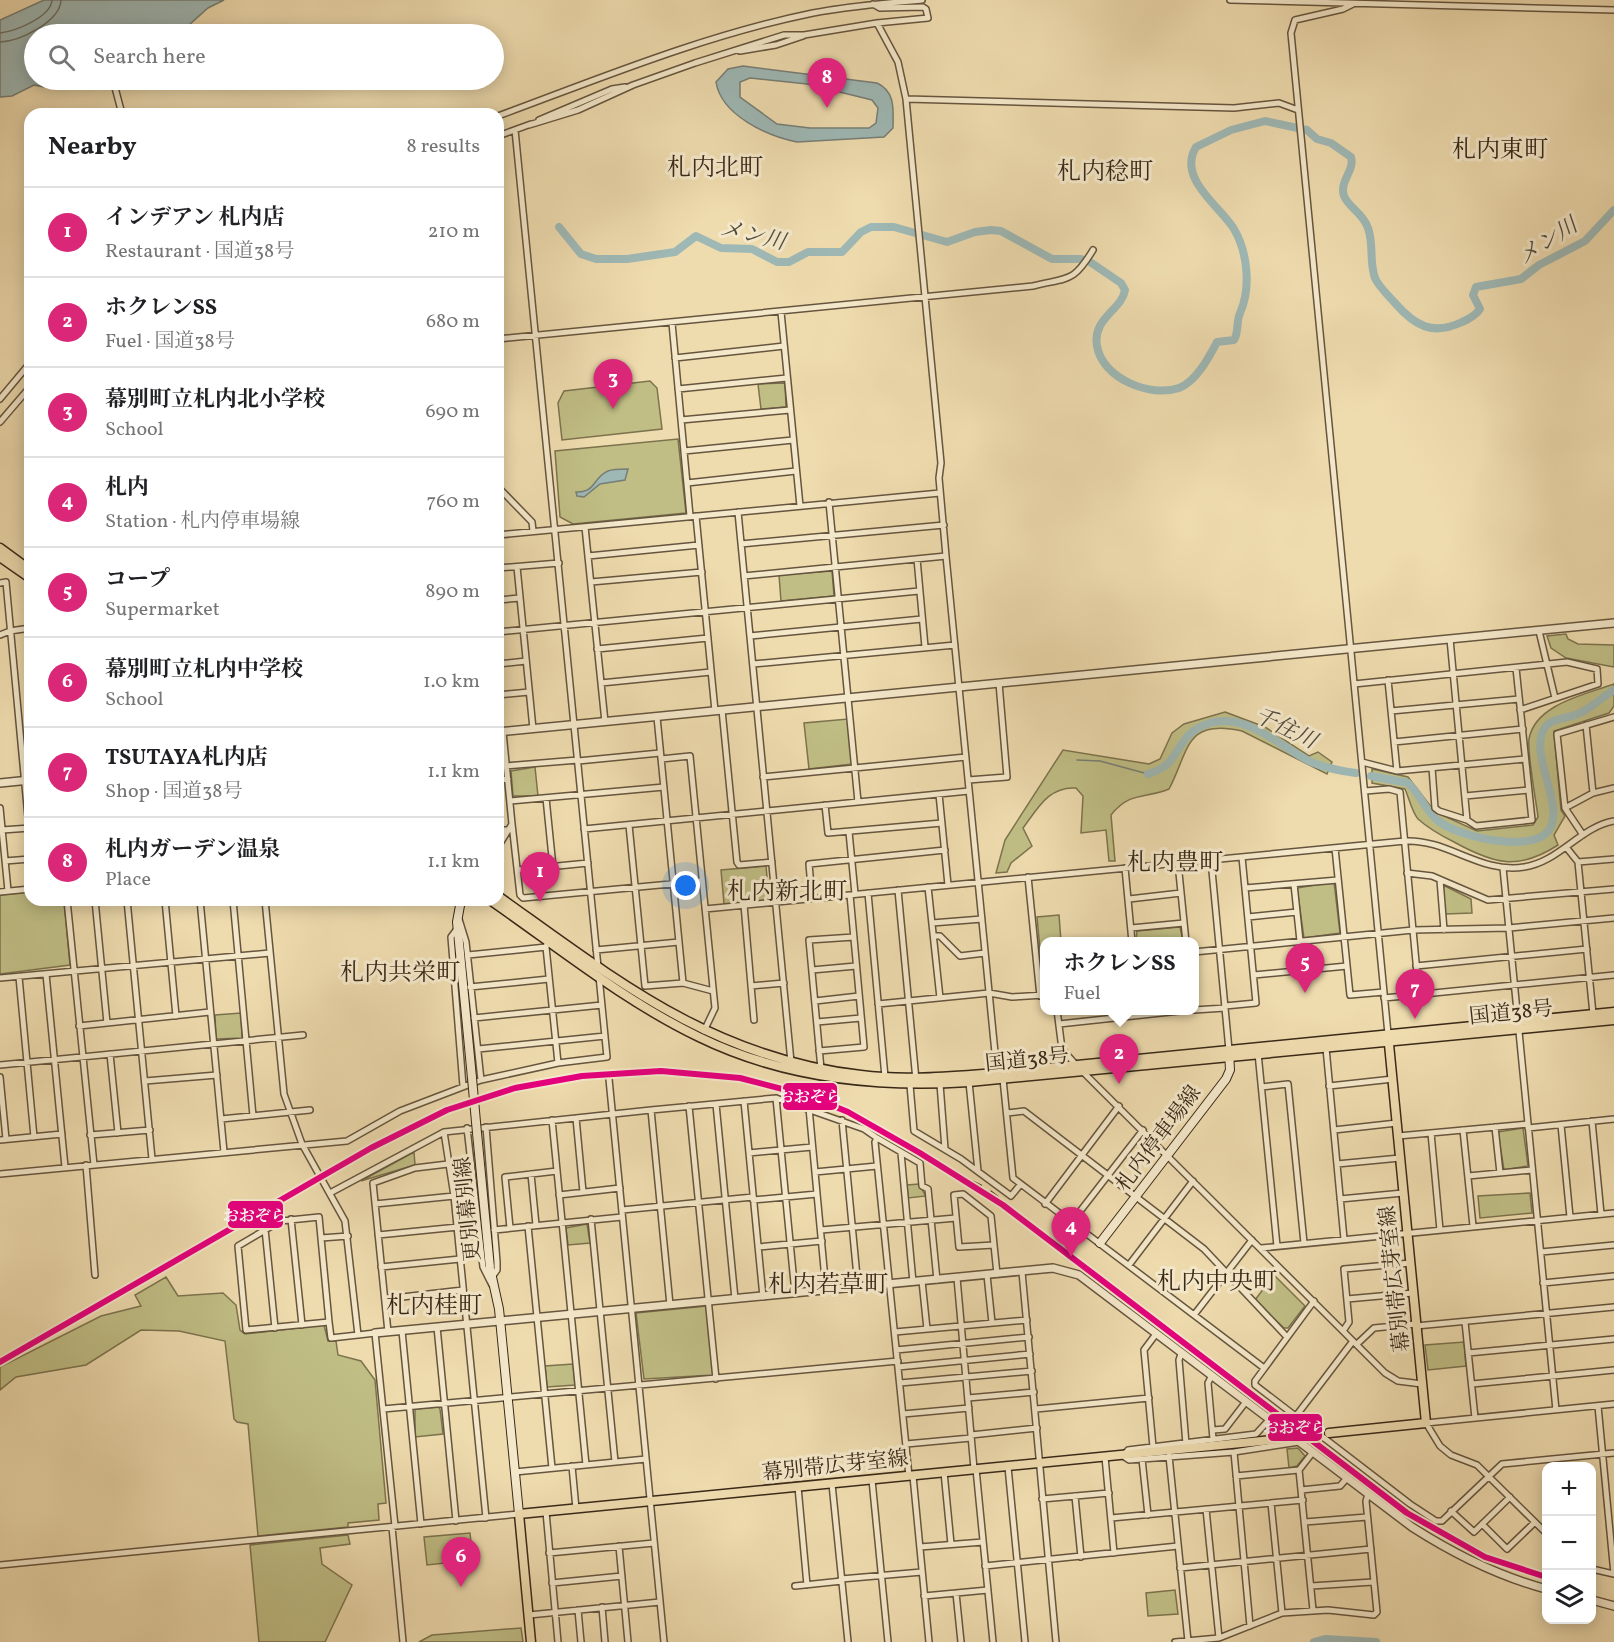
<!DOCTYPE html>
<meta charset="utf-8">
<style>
body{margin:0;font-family:Vollkorn,"Noto Serif JP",serif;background:#f6f6f6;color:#202124}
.controls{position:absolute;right:18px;bottom:18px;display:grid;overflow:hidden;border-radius:12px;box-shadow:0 3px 15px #0003}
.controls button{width:54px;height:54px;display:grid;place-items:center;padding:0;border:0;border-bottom:2px solid #e0e0e0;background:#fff;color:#202124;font:30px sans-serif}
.you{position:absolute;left:686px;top:886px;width:21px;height:21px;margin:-15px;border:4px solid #fff;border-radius:50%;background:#1a73e8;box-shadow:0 0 0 9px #1a73e833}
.badge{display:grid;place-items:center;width:39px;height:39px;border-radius:50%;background:#db2777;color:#fff;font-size:20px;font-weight:700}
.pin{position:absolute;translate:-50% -50px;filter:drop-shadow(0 2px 3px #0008)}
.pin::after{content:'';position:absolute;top:32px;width:21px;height:18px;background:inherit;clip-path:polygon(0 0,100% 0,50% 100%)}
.popup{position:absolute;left:1040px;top:937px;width:159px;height:78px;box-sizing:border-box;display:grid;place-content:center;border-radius:12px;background:#fff;filter:drop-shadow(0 2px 4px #0005);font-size:20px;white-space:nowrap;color:#757577}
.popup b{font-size:22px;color:#202124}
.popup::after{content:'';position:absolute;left:50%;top:100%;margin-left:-12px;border:12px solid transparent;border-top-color:#fff}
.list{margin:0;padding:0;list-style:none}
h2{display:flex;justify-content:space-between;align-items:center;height:78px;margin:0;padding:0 24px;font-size:26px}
h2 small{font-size:20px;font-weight:400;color:#757577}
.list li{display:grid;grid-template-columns:39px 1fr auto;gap:18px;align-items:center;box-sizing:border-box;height:90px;padding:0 24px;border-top:2px solid #e0e0e0}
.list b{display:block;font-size:22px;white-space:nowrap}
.list p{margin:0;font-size:20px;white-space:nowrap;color:#757577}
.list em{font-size:20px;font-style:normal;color:#757577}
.icon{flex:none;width:33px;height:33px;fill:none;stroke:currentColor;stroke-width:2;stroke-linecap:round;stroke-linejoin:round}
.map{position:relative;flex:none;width:1614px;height:1642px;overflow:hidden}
.search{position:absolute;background:#fff;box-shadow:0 3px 15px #0003;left:24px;top:24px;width:480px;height:66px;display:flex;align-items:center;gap:15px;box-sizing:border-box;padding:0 21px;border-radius:33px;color:#757577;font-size:22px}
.panel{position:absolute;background:#fff;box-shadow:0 3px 15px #0003;left:24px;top:108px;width:480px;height:798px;border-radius:18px}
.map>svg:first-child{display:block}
</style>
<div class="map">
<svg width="1614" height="1642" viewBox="0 0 1614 1642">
<rect width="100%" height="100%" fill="#eedbae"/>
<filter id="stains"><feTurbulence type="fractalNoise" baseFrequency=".00333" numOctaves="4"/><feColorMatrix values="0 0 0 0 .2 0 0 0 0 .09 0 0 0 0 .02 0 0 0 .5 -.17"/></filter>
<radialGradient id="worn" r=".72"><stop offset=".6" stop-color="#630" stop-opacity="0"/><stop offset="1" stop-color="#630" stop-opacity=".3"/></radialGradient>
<path fill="#c0be85" stroke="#7c734e" stroke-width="1.5" d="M650,381L657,388L662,429L562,440L558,403L564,391Z
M785,383L786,407L761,409L758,384Z
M678,439L686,513L573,524L560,517L555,451Z
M832,571L834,596L781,601L779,575Z
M1566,634L1568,639L1578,644L1614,645V667L1566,658L1551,648L1547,636Z
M1614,684V706L1609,713L1554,731L1561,810L1565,816L1554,835L1558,845C1518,871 1494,864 1454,842C1442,836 1428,828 1418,819C1412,812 1409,798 1405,789L1372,783V769L1408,777L1435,812L1477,831L1533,825L1538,817C1536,800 1527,753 1529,739C1535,704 1587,694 1614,684Z
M1225,712L1265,727L1309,756L1318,752L1332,762L1327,774L1242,731C1184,718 1189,752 1169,789C1145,799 1130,791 1111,815L1115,861H1109L1106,830L1081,833L1083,796L1076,788C1049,786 1038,808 1023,828L1032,846L1011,863L1007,872L996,873L1005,840L1063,750L1149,764L1160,759L1172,733L1184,724Z
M848,719L852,764L809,769L804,723Z
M535,767L538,796H513L511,771Z
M766,866L769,900L724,904L721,870Z
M1334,882L1340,933L1304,938L1297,888Z
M1445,886L1471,899L1472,913L1445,914L1443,888Z
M30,892V900H64L70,965L0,974V895Z
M1059,915L1061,941L1044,942V971H1042L1037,917Z
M1180,927L1183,941H1136L1137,931Z
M241,1013L242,1038L216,1039L215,1015Z
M1523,1128L1528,1166L1504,1170L1498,1132Z
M414,1152L415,1165L361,1181Z
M919,1184L926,1196L908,1198L907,1185Z
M1530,1193L1532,1213L1480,1218L1478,1196Z
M587,1224L590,1243L568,1245L566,1228Z
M1274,1275L1305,1306L1288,1328H1284L1255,1300Z
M166,1277L178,1296L223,1293L236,1305L240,1330L245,1334L324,1325L328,1341H336L338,1355L361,1361L375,1380L386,1503L378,1504L379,1520L348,1523V1527L258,1536L248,1424L237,1422L234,1419L225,1341L179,1331L141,1330L86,1365L16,1377L0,1390V1367L101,1316L141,1306L135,1295Z
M707,1306L713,1375L644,1379L636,1313Z
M1464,1342L1466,1366L1428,1370L1425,1345Z
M573,1364L575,1385L547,1387L545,1366Z
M438,1407L440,1409L443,1434L415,1437V1409Z
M1298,1448L1305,1456L1297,1466L1289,1468L1287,1449Z
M470,1533L473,1560L427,1565L424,1537Z
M348,1535L350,1544L320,1548L322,1564L352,1585L325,1642H259L250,1545Z
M1175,1590L1178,1614L1148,1616L1146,1593Z
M521,1628L523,1642H419L432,1635Z"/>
<path fill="#9eb8b5" stroke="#767e76" stroke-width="1.5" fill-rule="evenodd" d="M44,0H224L208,8L179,34H34V80H66L44,87L34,85L12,96L0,97V20Z
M743,66L877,83C896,92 893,110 893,128L884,137L797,142C767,136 721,115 716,82L728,69ZM750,78L807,84L872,100L878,108L876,123L869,128H810L777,124L740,97V82Z
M628,469L625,480L600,484L584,497L577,496L576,492C596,493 593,477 608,471C612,469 623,469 628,469Z"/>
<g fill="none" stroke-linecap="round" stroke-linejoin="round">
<path stroke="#6c7066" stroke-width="1.5" d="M0,33C16,31 51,17 52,0
M0,42C20,41 60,22 61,0"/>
<path stroke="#767e76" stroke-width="1.5" d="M1077,760L1100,761L1148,774"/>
<path stroke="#9eb8b5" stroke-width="8" d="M559,227L581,254L596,259H627L675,252L696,236L721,248L752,249L777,262H789L808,252H842L861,232L871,227H894L947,242L975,232L991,230L1001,231L1052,259H1081
M1090,262L1121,283L1125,290C1122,310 1092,318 1097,346C1102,378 1150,398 1179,388C1196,382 1209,357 1217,342L1234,340C1239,332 1236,322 1240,313C1251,289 1248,253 1234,229C1220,206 1177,179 1196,147L1231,130L1265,121L1307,130L1317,139L1331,143L1351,157C1355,171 1339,181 1344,196C1349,208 1363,213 1368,228C1374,244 1369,262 1375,278C1379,287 1388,295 1395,303C1415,326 1433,336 1462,322C1469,319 1476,315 1480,309L1473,295L1476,287L1521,279L1539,265L1585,241L1614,210
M1148,774C1153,772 1160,770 1165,766C1178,756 1181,737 1198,728C1241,705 1276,745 1311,762C1326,768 1340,771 1356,773
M1371,776L1408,783C1418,792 1424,806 1433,816C1448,833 1492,842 1514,842C1594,842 1524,763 1544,729C1551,717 1569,719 1580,713C1593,707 1602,697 1614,690
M1314,1642L1325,1639L1376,1642"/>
<path stroke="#cab790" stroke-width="8" stroke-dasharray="8 4" stroke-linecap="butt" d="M1283,1439L1329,1433"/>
<defs>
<path id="minor" d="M1230,0L1614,10
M1353,4L1343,9L1295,20L1291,33L1388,1034
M877,23L898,62L906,99L941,463L939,478L946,556L997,1073L1003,1079L1013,1178L1264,1368
M740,51L776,45L803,36
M113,80L122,114
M906,99L1234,108L1279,103L1298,110
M498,116C601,78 705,35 813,13C849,6 886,3 922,0
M539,120L612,89L625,87
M529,125L578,110L633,85L695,63L784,35H804L877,23L928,18L926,9L923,7L880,8L873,4
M515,130L598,967
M498,136L531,124
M781,312L800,506
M672,323L690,516
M498,339L1033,286C1069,277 1073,283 1093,250
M675,358L784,346
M678,389L787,378
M0,399L30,363
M681,420L790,410
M0,422L30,387
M684,451L793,440
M687,483L796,471
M498,487L532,522L533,531
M829,502L858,802
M738,512L791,1062
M696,516L715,711
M585,527L605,722
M498,535L940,493
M741,544L944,525
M588,556L699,545
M917,559L925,647
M517,567L533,729
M498,568L559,563
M744,576L946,556
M591,582L702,572
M0,583L6,582L29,828
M498,600L520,598
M1539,631L1555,698
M498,632L919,591
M0,635L10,631L30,628
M750,636L922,619
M1450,639L1467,820
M597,649L708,638
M498,664L526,661
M753,664L955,645
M1388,680L1397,771
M601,683L711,672
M1354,684L1567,662L1597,669L1598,684L1520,710
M498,695L529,692
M722,710L737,862L739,865L772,862
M1391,711L1519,699
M657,717L683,983
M1586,725L1593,793
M1394,742L1523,729
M661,759L690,756L715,1008L704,1031
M578,761L660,753
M1362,762L1397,771L1525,759
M506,766L578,760
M1432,768L1435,808L1439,811L1467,820L1476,826L1532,820L1516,668
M763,777L966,757
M498,780L508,779
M968,780L1007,777L999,683
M1365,791L1389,789L1400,792L1419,994
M939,794L948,885
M1465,796L1528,790
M546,798L553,867
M510,801L664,787
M825,805L828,833L942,823
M0,808L8,891
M1565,808L1593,793L1614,788
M512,824L520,895L523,898L702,881
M629,825L645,986L683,983L713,991
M584,829L969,791
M2,830L30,828
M498,830H509
M849,832L855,894
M1583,835L1565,808L1557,734L1614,717
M498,847L512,824L503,732
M1566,847L1578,862L1593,1014
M1335,848L1350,995L1384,992
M1211,860L1229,1050
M5,861L30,859
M1578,862L1614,859
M1178,863L1186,942
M1125,868L1132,942
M1503,868L1556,1410
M518,870L588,863
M1407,873L1432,876L1488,900L1614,889
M1028,877L1040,996
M1440,880L1444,930
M1294,884L1300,941
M928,887L940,998
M1245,888L1338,880
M898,890L916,1080
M0,892L30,889
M868,893L885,1077
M812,898L809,864L945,850
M1129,899L1181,893
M67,900L94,1165
M95,900L107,1023
M127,900L152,1159
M165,900L176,1016
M200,900L224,1152
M233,900L253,1116
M265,900L284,1094L302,1144L345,1221L358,1335L375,1333L395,1526
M744,905L754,1020
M705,909L1405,841C1448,839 1480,874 1524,867C1559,862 1580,827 1614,821
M458,916L466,942L481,1080
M1248,917L1297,912
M932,923L982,919
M1131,928L1184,923
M457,929L451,937L463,1086
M934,936H940L960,956L985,953
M546,947L558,1063
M596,950L679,942
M1194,952L1413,930L1509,928L1614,918
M468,955L546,947L547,944
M1416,966L1587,949
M812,970L856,966
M46,974L65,1167
M1254,975L1347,966
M19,977L34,1137
M0,978L270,953
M751,986L784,983
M470,987L549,979
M1384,998L1614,975
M815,1001L859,996
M878,1004L989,993L1012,997L1044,995
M1225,1006L1256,1003L1242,857
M1057,1010L1062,1049L1076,1065L1385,1373L1398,1381L1422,1384
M1194,1010L1225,1008
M474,1018L602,1005
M817,1022L861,1018
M1059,1024L1189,1010
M79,1026L210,1012
M1326,1048L1344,1239
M478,1049L605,1036
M819,1051L864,1047L850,895
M1258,1053L1277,1246
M110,1054L118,1133
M0,1065L303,1035
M821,1069L809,940L854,937
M0,1077L6,1139
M609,1079L664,1642
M145,1081L217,1075
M969,1082L978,1171
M940,1084L945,1149
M910,1085L914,1131L961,1159L1011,1196L1020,1185
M1329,1086L1393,1079
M1262,1087L1288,1084L1304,1243
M776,1098L795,1293
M744,1101L763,1297
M716,1104L735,1299
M689,1106L716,1379
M809,1108L826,1290
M651,1110L670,1305
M1007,1113L1024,1111L1204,1249L1287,1337
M576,1118L583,1192
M221,1119L310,1110
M552,1120L586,1465
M842,1120L858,1287
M1592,1121L1601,1214
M1561,1125L1570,1217
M486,1127L497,1262V1270L492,1277
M1495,1127L1500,1173
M467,1128L483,1267L492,1285
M1528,1128L1614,1119
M1334,1130L1397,1123
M1463,1130L1473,1226
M444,1132L454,1196L486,1518
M1431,1133L1440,1230
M90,1135L150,1130
M1398,1136L1528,1124
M877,1138L920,1163L922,1186L928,1189L937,1280
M0,1140L62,1134
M749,1153L812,1147
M901,1153L913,1282
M1337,1164L1400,1158
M86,1165L95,1275
M815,1172L877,1166
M0,1174L347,1141L400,1111L481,1080L558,1063L607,1057L599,976
M531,1174L536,1225
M1468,1176L1532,1170
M330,1193L444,1132L651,1110L776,1098L864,1129L877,1138L875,1142L909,1476
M559,1195L620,1188
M1340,1199L1403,1193
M753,1200L817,1194
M375,1204L454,1196
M1045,1204L1119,1106
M622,1210L753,1197
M291,1219L302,1325
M591,1219L615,1462
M1071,1223L1143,1130
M528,1226L552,1468
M510,1228L505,1177L557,1171
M265,1229L275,1328
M494,1230L622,1217
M821,1230L956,1218
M378,1235L478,1225
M321,1238L348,1236
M994,1245L959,1247L954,1195L963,1194L991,1216L997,1274
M758,1247L822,1241
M1261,1248L1614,1213
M1541,1252L1614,1245
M1129,1265L1193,1181
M381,1267L460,1259
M1022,1272L1056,1642
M987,1275L992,1323
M957,1278L974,1469
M922,1281L927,1329
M1543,1283L1614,1276
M385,1299L463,1290
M1347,1299L1413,1293
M1314,1301L1255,1381V1385L1410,1504L1436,1521H1442L1502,1464L1614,1453
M1194,1315L1252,1240
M329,1322L246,1330L238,1246L280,1221L319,1217L329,1322L331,1338L358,1335
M1465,1322L1475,1418
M1416,1326L1614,1307
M437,1327L456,1521
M402,1331L421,1524
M1343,1331L1349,1322L1344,1269L1411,1263
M388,1332L373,1183L415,1168L448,1164
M895,1332L1027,1320
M1357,1344L1374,1328L1416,1324
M896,1350L1029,1337
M1468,1353L1614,1339
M1181,1354L1179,1360L1186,1444
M898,1367L1030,1354
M1211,1377L1208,1383L1213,1439
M900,1383L1032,1371
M1472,1384L1614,1370
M968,1398L1034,1392
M1598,1406L1614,1574
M383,1409L898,1361
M1036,1409L1149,1398
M903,1414L969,1408
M1296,1416L1353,1341
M1269,1420L1256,1434L1128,1450L1123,1456L1129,1460L1234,1452L1299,1442
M1213,1430L1225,1429L1245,1403
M971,1435L1037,1428
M906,1444L971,1438
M1153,1447L1144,1350L1156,1334
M1234,1452L1250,1626
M1313,1452L1299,1470L1313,1610
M1169,1456L1188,1641
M1105,1457L1114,1553
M1142,1459L1148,1515
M572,1466L576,1509
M1008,1467L1025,1642
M976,1469L993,1642
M515,1472L646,1459
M944,1472L951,1544
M913,1476L929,1642
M1236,1476L1299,1470
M872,1480L888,1642
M832,1484L848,1642
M798,1487L807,1585
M1301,1490L1340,1486L1347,1478
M1075,1496L1081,1557
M1042,1499L1109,1493
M1271,1503L1282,1613
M1206,1509L1219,1638
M1451,1511L1474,1532L1510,1497
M546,1512L558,1642
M1111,1518L1303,1500
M1305,1522L1367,1517
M1482,1524L1507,1549L1535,1522
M392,1527L403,1642
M1546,1533L1477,1465L1451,1455L1440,1446L1426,1423L1614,1404
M619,1546L628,1642
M920,1547L983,1542
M549,1553L654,1543
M0,1565L519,1514
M985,1566L1178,1546
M1180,1568L1371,1549
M1592,1569L1614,1574
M841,1579L922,1572
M552,1583L622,1576
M795,1586L842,1581
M1311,1586L1373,1582
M956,1593L961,1642
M924,1596L988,1590
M602,1607L605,1642
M578,1610L581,1642
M529,1615L660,1602
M1175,1642L1219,1638L1282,1613L1328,1610L1374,1615L1377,1612L1366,1501L1368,1494"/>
<path id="tertiary" d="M498,732L1614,623
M0,783L30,780
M375,1333L1053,1268L1079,1275L1412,1527C1454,1554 1498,1576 1546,1589
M1592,1600L1614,1606"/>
<path id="secondary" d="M461,900L457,922L472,1078
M477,1133L490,1268L499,1309L519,1514
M1100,1243L1226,1079L1230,1070L1229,1051"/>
<path id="primary" d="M1329,1433L1426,1423L1388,1034
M531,1642L519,1514L1283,1439"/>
<path id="trunk" d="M0,548L30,570
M0,557L30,578
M498,896C616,980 712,1058 861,1075C906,1081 952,1076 997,1073L1614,1012
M490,900C558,947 624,1001 699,1037C783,1078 876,1088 969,1082L1614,1020"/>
</defs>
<use href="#minor" stroke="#66553e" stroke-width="8"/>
<use href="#tertiary" stroke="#66553e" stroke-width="10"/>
<use href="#secondary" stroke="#392818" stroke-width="10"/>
<use href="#primary" stroke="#392818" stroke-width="11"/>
<use href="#trunk" stroke="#392818" stroke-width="11"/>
<use href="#minor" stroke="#f4e8ca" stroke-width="5"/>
<use href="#tertiary" stroke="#f4e8ca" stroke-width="7"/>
<use href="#secondary" stroke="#f4e8ca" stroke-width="8"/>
<use href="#primary" stroke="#eedbae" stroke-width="8"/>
<use href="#trunk" stroke="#eedbae" stroke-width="8"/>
<path stroke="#392818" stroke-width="1.5" stroke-dasharray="10 10" stroke-linecap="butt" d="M920,1153L988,1189L1195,1347L1248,1392"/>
<defs>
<path id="secondary-bridge" d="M472,1078L477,1133"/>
</defs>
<use href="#secondary-bridge" stroke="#392818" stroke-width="10" stroke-linecap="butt"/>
<use href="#secondary-bridge" stroke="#f4e8ca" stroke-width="8"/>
<defs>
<path id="rail-1" d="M0,1362L371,1148L447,1110L515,1088L582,1076L661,1071L740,1078L809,1096L848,1112L920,1153L1003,1205L1407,1513L1485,1557L1546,1577"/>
</defs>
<use href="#rail-1" stroke="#f4e8ca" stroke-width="10"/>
<use href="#rail-1" stroke="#e5007d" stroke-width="6"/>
</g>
<g text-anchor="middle" stroke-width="6" stroke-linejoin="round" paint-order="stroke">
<g font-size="21" fill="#392818" stroke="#f4e8ca">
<text transform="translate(1511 1012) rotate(-6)" y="7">国道38号</text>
<text transform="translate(1027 1059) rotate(-6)" y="7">国道38号</text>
<text transform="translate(1158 1138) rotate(-53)" y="7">札内停車場線</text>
<text transform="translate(467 1209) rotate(-96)" y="7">更別幕別線</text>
<text transform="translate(1394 1279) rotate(-96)" y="7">幕別帯広芽室線</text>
<text transform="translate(835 1465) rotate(-6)" y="7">幕別帯広芽室線</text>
</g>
<g font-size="22" font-style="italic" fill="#524c3f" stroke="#f4e8ca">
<text transform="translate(753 234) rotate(13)" y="8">メン川</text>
<text transform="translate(1547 240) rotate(-33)" y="8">メン川</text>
<text transform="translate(1286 727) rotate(26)" y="8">千住川</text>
</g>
<g font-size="24" fill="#392818" stroke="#f4e8ca">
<text x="1500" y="157">札内東町</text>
<text x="715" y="175">札内北町</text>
<text x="1105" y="179">札内稔町</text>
<text x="1175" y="870">札内豊町</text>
<text x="787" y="899">札内新北町</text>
<text x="400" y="980">札内共栄町</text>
<text x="1217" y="1289">札内中央町</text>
<text x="828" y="1292">札内若草町</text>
<text x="434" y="1313">札内桂町</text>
</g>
</g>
<g stroke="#f4e8ca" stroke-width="2">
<rect x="782" y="1082" width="56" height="29" rx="6" fill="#e5007d"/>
<rect x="227" y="1200" width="57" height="29" rx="6" fill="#e5007d"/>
<rect x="1267" y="1413" width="56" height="29" rx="6" fill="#e5007d"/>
</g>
<g font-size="16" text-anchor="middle" font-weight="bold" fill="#fff">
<text x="810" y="1102">おおぞら</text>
<text x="255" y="1221">おおぞら</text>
<text x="1295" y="1433">おおぞら</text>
</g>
<rect width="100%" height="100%" filter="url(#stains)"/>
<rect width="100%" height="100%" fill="url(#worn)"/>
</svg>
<div class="controls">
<button>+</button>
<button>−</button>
<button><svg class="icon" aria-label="layers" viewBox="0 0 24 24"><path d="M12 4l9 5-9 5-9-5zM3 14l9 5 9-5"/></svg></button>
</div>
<div class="you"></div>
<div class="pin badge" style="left:540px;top:902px">1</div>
<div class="pin badge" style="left:1119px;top:1084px">2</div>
<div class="popup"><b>ホクレンSS</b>Fuel</div>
<div class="pin badge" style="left:613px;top:409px">3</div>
<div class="pin badge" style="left:1071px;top:1257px">4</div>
<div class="pin badge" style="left:1305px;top:993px">5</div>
<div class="pin badge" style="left:461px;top:1587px">6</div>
<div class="pin badge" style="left:1415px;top:1019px">7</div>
<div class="pin badge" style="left:827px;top:108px">8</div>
<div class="search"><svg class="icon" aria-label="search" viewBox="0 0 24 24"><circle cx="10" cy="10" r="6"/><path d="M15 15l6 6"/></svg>Search here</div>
<section class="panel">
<h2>Nearby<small>8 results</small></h2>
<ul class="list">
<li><span class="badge">1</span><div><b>インデアン 札内店</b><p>Restaurant · 国道38号</p></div><em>210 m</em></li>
<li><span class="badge">2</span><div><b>ホクレンSS</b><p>Fuel · 国道38号</p></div><em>680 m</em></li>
<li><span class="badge">3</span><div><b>幕別町立札内北小学校</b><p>School</p></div><em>690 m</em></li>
<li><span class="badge">4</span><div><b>札内</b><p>Station · 札内停車場線</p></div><em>760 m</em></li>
<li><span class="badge">5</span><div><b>コープ</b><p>Supermarket</p></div><em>890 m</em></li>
<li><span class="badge">6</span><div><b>幕別町立札内中学校</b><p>School</p></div><em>1.0 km</em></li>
<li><span class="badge">7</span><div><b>TSUTAYA札内店</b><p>Shop · 国道38号</p></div><em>1.1 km</em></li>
<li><span class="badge">8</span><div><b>札内ガーデン温泉</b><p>Place</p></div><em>1.1 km</em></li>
</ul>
</section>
</div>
